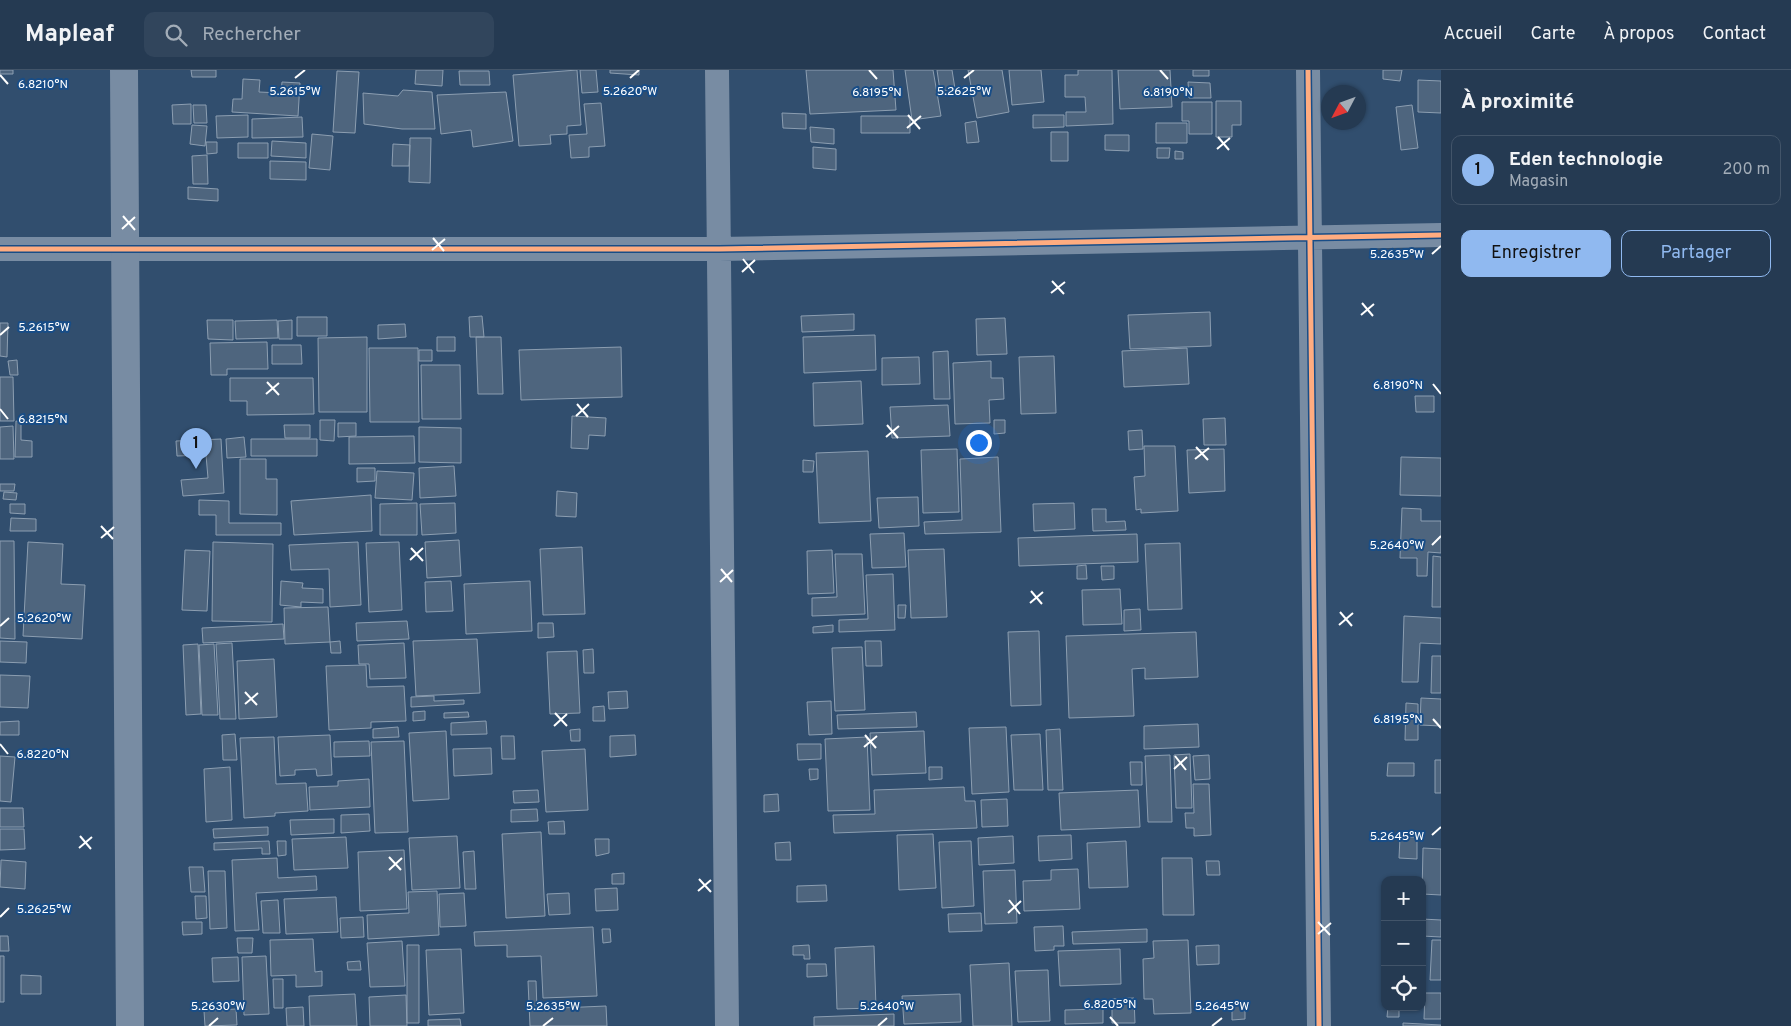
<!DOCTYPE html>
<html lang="fr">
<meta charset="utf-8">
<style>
body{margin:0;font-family:Overpass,sans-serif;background:#31455c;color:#f1f3f6}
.controls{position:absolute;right:15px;bottom:15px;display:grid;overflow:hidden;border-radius:10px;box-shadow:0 1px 4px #0004}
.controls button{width:45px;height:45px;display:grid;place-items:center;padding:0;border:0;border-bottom:1px solid #425469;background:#253a52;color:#f1f3f6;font:25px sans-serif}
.compass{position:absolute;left:1321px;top:15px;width:45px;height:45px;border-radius:50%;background:#253a52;box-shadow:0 1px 4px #0004;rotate:229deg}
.you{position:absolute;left:978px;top:372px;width:18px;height:18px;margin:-12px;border:4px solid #fff;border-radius:50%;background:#1a73e8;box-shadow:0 0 0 8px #1a73e833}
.badge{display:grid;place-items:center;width:32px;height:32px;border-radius:50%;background:#90b9f0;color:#111;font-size:16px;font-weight:700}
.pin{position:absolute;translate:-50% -41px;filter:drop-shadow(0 1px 2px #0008)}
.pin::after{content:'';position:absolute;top:26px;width:18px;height:15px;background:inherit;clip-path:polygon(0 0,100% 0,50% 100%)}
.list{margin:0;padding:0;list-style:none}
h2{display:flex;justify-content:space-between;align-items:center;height:65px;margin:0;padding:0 20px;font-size:21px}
h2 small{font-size:16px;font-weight:400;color:#a3adb8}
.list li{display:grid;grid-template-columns:32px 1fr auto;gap:15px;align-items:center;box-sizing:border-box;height:70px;margin:0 10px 10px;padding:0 10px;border:1px solid #425469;border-radius:10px}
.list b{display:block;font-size:19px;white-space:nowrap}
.list p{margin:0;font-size:16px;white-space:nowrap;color:#a3adb8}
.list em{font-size:16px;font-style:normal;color:#a3adb8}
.actions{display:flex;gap:10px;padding:15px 20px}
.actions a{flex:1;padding:11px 0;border:1px solid #90b9f0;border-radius:10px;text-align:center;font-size:18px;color:#90b9f0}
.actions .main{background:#90b9f0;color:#111}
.icon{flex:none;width:28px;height:28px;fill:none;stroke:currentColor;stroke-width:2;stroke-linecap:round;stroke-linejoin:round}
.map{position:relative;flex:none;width:1441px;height:956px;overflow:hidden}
header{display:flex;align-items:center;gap:30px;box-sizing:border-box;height:70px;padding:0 25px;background:#253a52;border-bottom:1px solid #425469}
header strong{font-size:24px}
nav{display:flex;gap:28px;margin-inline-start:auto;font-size:18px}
.search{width:350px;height:45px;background:#31455c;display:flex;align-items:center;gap:12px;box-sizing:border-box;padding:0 18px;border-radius:10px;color:#a3adb8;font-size:19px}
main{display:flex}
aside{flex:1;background:#253a52}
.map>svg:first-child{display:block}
</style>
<header>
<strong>Mapleaf</strong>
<div class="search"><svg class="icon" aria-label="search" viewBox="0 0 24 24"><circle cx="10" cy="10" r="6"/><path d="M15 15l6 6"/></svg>Rechercher</div>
<nav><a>Accueil</a><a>Carte</a><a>À propos</a><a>Contact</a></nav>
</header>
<main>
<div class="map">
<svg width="1441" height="956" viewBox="0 0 1441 956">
<rect width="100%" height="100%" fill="#314e6e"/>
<path fill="#4e657e" stroke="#8c9eb1" d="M0,0H13V4H0Z
M191,0H216V7H192Z
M416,0H443L442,16L415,14Z
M577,0L581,55L567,56V64L550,65L551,74L519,76L513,5Z
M580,0H596L598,22L582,23Z
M610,0H639V5L610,3Z
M806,0H893L896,40L810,44Z
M905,0H933L941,46L912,50Z
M937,0H952L955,19L940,21Z
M968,0H1002L1009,42L977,48Z
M1009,0H1041L1044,32L1012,35Z
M1078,0H1112L1113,54L1066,56V42H1086L1085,27H1065V5H1078Z
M1118,0H1170L1172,37L1120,39Z
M1193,0H1209V6H1193Z
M1383,0H1402L1400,11L1383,9Z
M337,1L359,2L355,63L333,62Z
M459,1H489L490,15H460Z
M243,9L260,10L259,22L281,23L282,12L300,13L298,46L232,42L233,29H242Z
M1418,10L1441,11V43L1418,42Z
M1188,12L1210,13L1211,28H1189Z
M403,20L432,22L435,59H402L364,54L363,23L398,26Z
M506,22L513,71L473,77L471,60L441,64L437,25Z
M1216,31H1241V55H1232V67H1216Z
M1182,32H1212V64H1189V51H1182Z
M601,33L605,76L589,77V87L571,88L569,65L587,64L584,34Z
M191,34V54H173L172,35Z
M193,35H206L207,53H194Z
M1412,35L1418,78L1401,80L1396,37Z
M782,43L806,44V59L783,58Z
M248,45V67L217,68L216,46Z
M1033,45H1064V57L1033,58Z
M861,46H910V63H861Z
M302,47L303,67L252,68V49Z
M976,51L979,72L967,73L965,53Z
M1156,53H1187V73H1156Z
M192,55L207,56L205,76L190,74Z
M810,57L834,59V74L811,72Z
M1051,62H1068V91H1051Z
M312,64L333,66L330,100L309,98Z
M1105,65H1129V81L1105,80Z
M410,68H431L430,113L409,112Z
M272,71L306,73V88L271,86Z
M206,72H217V83L207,84Z
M238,73H268V88H238Z
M393,74L410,75L409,96H392Z
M813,77L836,79V100L813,98Z
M1157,78H1170L1169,88H1157Z
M1175,81L1183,82V89H1175Z
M207,85L208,114H193L192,86Z
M270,91L306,92V110L270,109Z
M188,117L218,119V131L188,129Z
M1210,242L1211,276L1130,279L1128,245Z
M854,244V260L802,262L801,246Z
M482,246L484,267H470L469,247Z
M297,247H327V266H297Z
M1005,248L1007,284L977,285L976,249Z
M207,250H233V270L208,269Z
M277,250L278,268L236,269L235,251Z
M292,250V269H279L278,251Z
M0,253H8L7,287L0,286Z
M405,254L406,267L378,269V255Z
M875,265L876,300L804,303L803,267Z
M367,267V342H319L318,268Z
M437,267H455V281H437Z
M476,267H501L503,324H478Z
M267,272L268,299H227V305H211L210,273Z
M272,275H301L302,294H272Z
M621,277L622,327L521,330L519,280Z
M369,278H418L419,352H370Z
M1187,278L1189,314L1124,317L1122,281Z
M419,280H432V291H419Z
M948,281L950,329H934L933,282Z
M1054,286L1056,343L1021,344L1019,287Z
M919,287L920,314L882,315V288Z
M17,290L18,305H10L8,291Z
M991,291V308H1003L1004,329L989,330L990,353L955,354L953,293Z
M421,295H460L461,349H422Z
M0,307H13L14,351H0Z
M230,308H313L314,344L247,345V331H230Z
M861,311L863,354L814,356L813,313Z
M1415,326H1434V342H1416Z
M948,335L950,366L892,368L890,337Z
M572,346L606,348L605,366L589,365L588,379L571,378Z
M1225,348L1226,375H1204L1203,349Z
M320,350H335L334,371L320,370Z
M994,350H1005V363L994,364Z
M16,351L21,352V370L32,371V387H15Z
M338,353H356V366L338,367Z
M284,355H310V368H285Z
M13,356L14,389H0V357Z
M419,357L461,358V393L419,392Z
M1142,360L1143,379L1129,380L1128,361Z
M414,366L415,393L349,394V367Z
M244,367L246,387L227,388L226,369Z
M221,369L224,423L183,426L181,410L208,408L206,385L177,386L176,371Z
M251,369H317V386H251Z
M1144,376H1175L1178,441L1141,443V439L1136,440L1134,407L1145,406Z
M957,379L959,442L923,443L921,380Z
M1224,379L1225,421L1189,423L1187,380Z
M868,381L871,451L819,453L816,383Z
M998,387L1001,462L925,464L924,452L962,450L960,389Z
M1401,387L1441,388V426L1400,425Z
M240,389H266V409H277V445L240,444Z
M803,390L814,391L813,402H803Z
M454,396L456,426L420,428L419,398Z
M357,398H375V411L357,412Z
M377,401L414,403L412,430L375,428Z
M0,414H15L14,421H0Z
M557,421L577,423L576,447L556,446Z
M4,422L17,423L16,430L3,429Z
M371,425L372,461L294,465L291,431Z
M918,427L919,456L879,458L877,428Z
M199,430L229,431V453H281V465H216V445H199Z
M417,433V465H380V434Z
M455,433L456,463L422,465L420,434Z
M1074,433L1075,459L1034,461L1033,434Z
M10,434H25V444L10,443Z
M1402,438L1421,439V451H1441V483L1428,482L1427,506H1417V488H1400Z
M1092,439H1106V452L1125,451L1126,460L1093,461Z
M11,448L36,449V461H10Z
M904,463L906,497L872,498L870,464Z
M1137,464L1138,492L1019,496L1018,468Z
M459,470L461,506L427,508L425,472Z
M0,471H14L15,569L0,568Z
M28,472L63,474L61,514L85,515L82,569L23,566Z
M213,472L273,474L272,552L212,551Z
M358,472L361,535L330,537L329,499L291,500L289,475Z
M399,472L402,540L369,542L366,473Z
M1180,473L1182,539L1148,540L1145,474Z
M582,477L585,544L543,545L540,479Z
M944,479L947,547L911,548L908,480Z
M185,480L210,481L207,541L182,540Z
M832,480L834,523L808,524L807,481Z
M835,484H862L865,544L812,546V528L837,527Z
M1433,486L1441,487V537H1432Z
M1086,495L1087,509H1077V496Z
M1101,496H1114V509L1102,510Z
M893,504L895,560L839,562V550L868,549L866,505Z
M281,511L303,513L302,518L323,519V533L301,532V537L280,535Z
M451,511L453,541L426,542L425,512Z
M530,511L532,561L466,564L464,514Z
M1120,519L1122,554L1083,555L1082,520Z
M898,535H906L905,548H898Z
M328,537L330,572L285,574L284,538Z
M1140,539L1141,560L1124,561V540Z
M1404,546L1441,548V574L1420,573L1418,612H1402Z
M407,551L409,569L357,571L356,553Z
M538,553H553L554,567L538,568Z
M283,554L284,569L203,573L202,558Z
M833,555V562L813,563V557Z
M1039,561L1041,635L1011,636L1008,562Z
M1196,562L1198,607L1145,609V598L1132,599L1134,646L1069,648L1066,566Z
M477,569L480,623L416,626L413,571Z
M0,571L27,572L26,593L0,592Z
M340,571L341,583H331L330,572Z
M865,571H881L882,596H866Z
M232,573L236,649H220L216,574Z
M404,573L406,608L370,609L369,594H359L358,575Z
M198,574L201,644L186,645L183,575Z
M214,574L218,645H202L199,575Z
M862,577L865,640L835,641L832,578Z
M593,579L594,603H584L583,580Z
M577,581L580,643L550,644L547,582Z
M1432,586H1441V623H1431Z
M274,589L277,647L239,649L237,591Z
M366,595L367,617L404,616L406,651L371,652V658L329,660L326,596Z
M0,605L30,606L28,638L0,637Z
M627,621L628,638L609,639L608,622Z
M434,626V631L464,630V634L411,637V627Z
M1421,628L1441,629V656L1420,655Z
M831,631L832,664L809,665L807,632Z
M1406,633L1418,634V670H1405Z
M604,636L605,651H593V637Z
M425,641V650L413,651V642Z
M468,642L469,647L444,648V643Z
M916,642L917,657L838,659L837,645Z
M19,651V665H0V652Z
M486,651L487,664L451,665V653Z
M1198,654L1199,677L1144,679V656Z
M398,657L399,667L373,668V659Z
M1006,657L1009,722L972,724L969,658Z
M580,659V671H571L570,660Z
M1060,659L1063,720H1048L1046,660Z
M446,661L449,729L413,731L409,663Z
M924,661L926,703L872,705L870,663Z
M235,664L237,690H223L222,665Z
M1040,664L1043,720H1014L1011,665Z
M330,665L332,705L317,706L316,699L295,700V705L280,706L278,667Z
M635,665L636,685L610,687V666Z
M501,666H514L515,689H502Z
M274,667L276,714L306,713L308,741L275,743V746L244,748L240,668Z
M867,667L870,740L828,741L825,669Z
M369,671L370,686L334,687V672Z
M404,671L408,762L375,763L371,672Z
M797,674H821V689L798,690Z
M491,678L492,704L454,706L453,679Z
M585,679L588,740L546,742L542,681Z
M1190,684L1192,738H1176L1174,685Z
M1170,685L1172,752H1148L1145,686Z
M1209,685L1210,709L1195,710L1193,686Z
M0,686L15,687L11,732L0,731Z
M1435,690H1441V723H1435Z
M1130,692H1142V715H1131Z
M1388,693H1414V706H1387Z
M230,697L232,750L206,752L204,699Z
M929,697H942V709L929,710Z
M809,699H818V709L810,710Z
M369,709L370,737L310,740L309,717L338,716V711Z
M1193,714H1209L1211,765L1194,766V758H1186L1185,743H1194Z
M964,717L965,731H975L977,758L834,763L833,745L875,744L874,720Z
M538,720L539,732L514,733L513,721Z
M1138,720L1140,757L1061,760L1059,723Z
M778,724L779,741L764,742V725Z
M1007,729L1008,756L982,757L981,730Z
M0,738H23L24,757H0Z
M537,739L538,751L511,752V740Z
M369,744L370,761L341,763V745Z
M334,749V763L291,765L290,750Z
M564,751L565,764H549L548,752Z
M268,757V765L214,768L213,759Z
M0,759H24L25,779L0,780Z
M541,762L545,846L506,848L502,764Z
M933,764L936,818L899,820L897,765Z
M1071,765L1072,789L1039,791L1038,766Z
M457,766L460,818L412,820L409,768Z
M1013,766L1014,793L979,795L978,768Z
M346,767L348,798L294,800L292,769Z
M1400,767H1417V789L1399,788Z
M595,769H609V783L596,786Z
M269,771L270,784H262V778L214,780V773Z
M277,771H286V785L278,786Z
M971,771L974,836L942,838L939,772Z
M1126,771L1128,817L1089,818L1087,773Z
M790,772L791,790H776L775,773Z
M1423,778L1441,779V825L1422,824Z
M404,780L407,839L360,841L358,782Z
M474,781L476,819H465L463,782Z
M277,788L278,808L316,806L317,820L256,823L259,860L235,861L232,790Z
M1162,788H1192L1194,845H1163Z
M1,790L26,792L25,819L0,817Z
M1206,791H1219L1220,805H1207Z
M189,797H203L205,822H191Z
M1078,799L1080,839L1024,841L1023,811L1051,810V800Z
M1015,800L1017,853L985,854L983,801Z
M208,801H225L227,858L210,859Z
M624,803V814H612V804Z
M826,815L827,831L797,832V816Z
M617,818L618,840L596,841L595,819Z
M437,821L439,865L368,869L367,845L409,843L408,822Z
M464,823L466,856L440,857L439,824Z
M569,823L570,844L549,845L547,824Z
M195,826H206L207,848L196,849Z
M336,827L338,862L286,864L284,829Z
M278,830L280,863H263L261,831Z
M981,843L982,861L949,862L948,844Z
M363,847L364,867L341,868L340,848Z
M1422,849L1441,850V867L1422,866Z
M182,852H202V864L183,865Z
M1063,856L1064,876H1054V880L1035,881L1034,857Z
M593,857L597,926L543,928L541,886L507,887V875L475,876L474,862Z
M602,859H610L611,872L603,873Z
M1147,859V872L1073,874L1072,862Z
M0,866H8L9,881H0Z
M237,868H253L252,883H238Z
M313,869L315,902L322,901V916L296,917V905L271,906L270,870Z
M1188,870L1191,943L1154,944L1153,929H1144L1143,889L1154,888L1153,871Z
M1432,870H1441V910H1430Z
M402,871L405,916L370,917L367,873Z
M407,875H419V953H407Z
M809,875L810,889H804V885H793V876Z
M1219,875V894L1197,895L1196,876Z
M874,876L876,938L837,939L835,878Z
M461,879L464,943L429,945L426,880Z
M1120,879L1121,914L1060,916L1058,881Z
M0,886H4V932H0Z
M266,886L269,944L244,945L242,887Z
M238,887L239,911L213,912L212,888Z
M360,891L361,900H348L347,892Z
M1009,893L1012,956H973L970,895Z
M807,894H826L827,906L807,907Z
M1048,900L1050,951L1018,952L1015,901Z
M21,905L41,906V924H21Z
M273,909H283V938H274Z
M528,911H536L537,939L606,936L607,956H530Z
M1425,923H1441V949H1424Z
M355,924L357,956H310L309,926Z
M960,924L961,952L904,954L902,926Z
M406,925L407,956H370L369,927Z
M1134,928L1135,953H1112V929Z
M1232,932H1245V949L1232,950Z
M303,937L304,956H287L286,938Z
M1388,937H1399V947H1387Z
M236,939L237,955L205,956L204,941Z
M1103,939V953L1065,954V940Z
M894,944V956H814V947Z
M460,949L461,956H428V950Z
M1403,953L1441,955V956H1403Z"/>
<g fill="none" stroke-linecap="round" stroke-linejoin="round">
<path stroke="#788ca3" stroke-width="24" d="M717,0L727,956
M1308,0L1319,956
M0,179H719L1441,165"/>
<path stroke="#788ca3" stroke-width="28" d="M124,0L130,956"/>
<defs>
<path id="cycleway" d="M1308,0L1319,956
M0,179H719L1441,165"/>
</defs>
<use href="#cycleway" stroke="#184d87" stroke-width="8"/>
<use href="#cycleway" stroke="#ffac80" stroke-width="5"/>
</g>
<path fill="none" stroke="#fff" stroke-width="2" d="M869,0L877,9M1160,0L1168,9M0,5L8,14M295,8L305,0M630,8L639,0M964,8L974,0M908,45L920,59M907,58L921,46M1218,67L1229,80M1217,79L1230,68M123,146L135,160M122,159L135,147M433,168L444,181M432,180L445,169M1432,184L1441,176M743,189L754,203M742,202L755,190M1052,211L1064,224M1051,223L1065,212M1362,233L1373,246M1361,245L1374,234M0,265L9,257M267,312L279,325M1433,314L1441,324M266,324L279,313M577,334L588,347M0,339L8,349M576,346L589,334M887,355L898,368M886,367L899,356M1196,377L1208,390M1195,389L1209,378M101,456L113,469M101,468L114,457M1432,475L1441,466M411,478L423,491M410,490L423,478M721,499L732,512M720,512L733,500M1031,521L1042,534M1030,533L1043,522M1340,542L1352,556M1339,555L1353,543M0,556L9,548M245,622L257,635M245,634L258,623M555,643L567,656M1433,649L1441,658M554,656L567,644M865,665L876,678M0,674L8,684M864,677L877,666M1175,686L1186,700M1174,699L1187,687M1432,765L1441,757M80,766L91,779M79,778L92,767M389,787L401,800M389,800L402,788M699,809L711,822M698,821L711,810M1009,830L1020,844M1008,843L1021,831M0,847L9,838M1318,852L1330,865M1318,864L1331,853M1110,947L1118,956M209,956L218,948M543,956L553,948M878,956L887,948M1212,956L1222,948"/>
<g font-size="12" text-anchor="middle" fill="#fff" stroke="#184d87" stroke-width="4" stroke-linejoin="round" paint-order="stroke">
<text x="43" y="18">6.8210°N</text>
<text x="295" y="25">5.2615°W</text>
<text x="630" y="25">5.2620°W</text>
<text x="964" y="25">5.2625°W</text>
<text x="1168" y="26">6.8190°N</text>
<text x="877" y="26">6.8195°N</text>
<text x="1397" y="188">5.2635°W</text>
<text x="44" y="261">5.2615°W</text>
<text x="1398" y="319">6.8190°N</text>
<text x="43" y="353">6.8215°N</text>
<text x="1397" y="479">5.2640°W</text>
<text x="44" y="552">5.2620°W</text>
<text x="1398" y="653">6.8195°N</text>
<text x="43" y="688">6.8220°N</text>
<text x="1397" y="770">5.2645°W</text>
<text x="44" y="843">5.2625°W</text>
<text x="1110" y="938">6.8205°N</text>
<text x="218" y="940">5.2630°W</text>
<text x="553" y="940">5.2635°W</text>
<text x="887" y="940">5.2640°W</text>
<text x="1222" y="940">5.2645°W</text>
</g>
</svg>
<div class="controls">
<button>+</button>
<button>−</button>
<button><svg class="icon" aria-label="locate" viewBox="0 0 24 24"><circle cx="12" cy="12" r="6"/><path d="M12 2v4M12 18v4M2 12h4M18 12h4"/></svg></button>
</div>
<svg class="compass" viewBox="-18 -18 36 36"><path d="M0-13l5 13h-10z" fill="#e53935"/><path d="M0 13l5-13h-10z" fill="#a3adb8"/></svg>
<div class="you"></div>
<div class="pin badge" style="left:196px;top:399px">1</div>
</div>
<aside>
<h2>À proximité<small></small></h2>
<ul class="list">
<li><span class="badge">1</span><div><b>Eden technologie</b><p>Magasin</p></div><em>200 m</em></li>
</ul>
<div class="actions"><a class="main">Enregistrer</a><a>Partager</a></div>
</aside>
</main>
